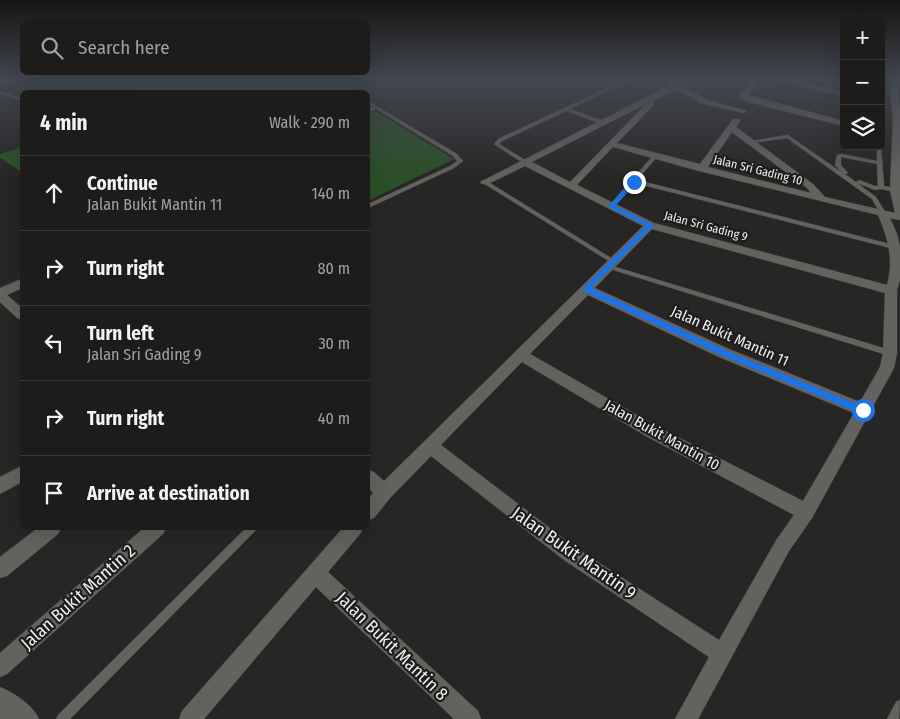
<!DOCTYPE html>
<meta charset="utf-8">
<style>
body{margin:0;font-family:"Fira Sans Condensed",sans-serif;background:#262524;color:#f1f3f6}
.controls{position:absolute;right:15px;top:15px;display:grid;overflow:hidden;border-radius:8px;box-shadow:0 5px 20px #0002}
.controls button{width:45px;height:45px;display:grid;place-items:center;padding:0;border:0;border-bottom:1px solid #3c3a3a;background:#1e1c1b;color:#f1f3f6;font:25px sans-serif}
.stop{position:absolute;width:15px;height:15px;margin:-11px;border:4px solid #1a73e8;border-radius:50%;background:#fff}
.stop.end{background:#1a73e8;border-color:#fff;box-shadow:0 1px 5px #0008}
.list{margin:0;padding:0;list-style:none}
h2{display:flex;justify-content:space-between;align-items:center;height:65px;margin:0;padding:0 20px;font-size:21px}
h2 small{font-size:16px;font-weight:400;color:#a1a1a3}
.list li{display:grid;grid-template-columns:32px 1fr auto;gap:15px;align-items:center;box-sizing:border-box;height:75px;padding:0 20px;border-top:1px solid #3c3a3a}
.list b{display:block;font-size:19px;white-space:nowrap}
.list p{margin:0;font-size:16px;white-space:nowrap;color:#a1a1a3}
.list em{font-size:16px;font-style:normal;color:#a1a1a3}
.icon{flex:none;width:28px;height:28px;fill:none;stroke:currentColor;stroke-width:2;stroke-linecap:round;stroke-linejoin:round}
.map{position:relative;flex:none;width:900px;height:719px;overflow:hidden}
.search{position:absolute;background:#1e1c1b;box-shadow:0 5px 20px #0002;left:20px;top:20px;width:350px;height:55px;display:flex;align-items:center;gap:12px;box-sizing:border-box;padding:0 18px;border-radius:8px;color:#a1a1a3;font-size:19px}
.panel{position:absolute;background:#1e1c1b;box-shadow:0 5px 20px #0002;left:20px;top:90px;width:350px;height:440px;border-radius:8px}
.map>svg:first-child{display:block}
</style>
<div class="map">
<svg width="900" height="719" viewBox="0 0 900 719">
<rect width="100%" height="100%" fill="#282624"/>
<path fill="#2a5027" d="M116,78H319L343,92H145Z
M368,107L454,159L368,201Z
M22,147V172L0,158V154Z"/>
<g fill="none" stroke-linecap="round" stroke-linejoin="round">
<defs>
<path id="service" d="M323,78H329L353,92H349Z
M629,78H635L570,109L603,121V123H599L566,111L502,141L499,144L527,161V163H523L494,144L498,139Z
M824,78H833L844,81V83Z
M0,91L22,99V101L0,93Z
M368,101L457,154L463,161L454,168L368,208V204L450,166L457,161L453,156L376,109L368,112V110L373,107L368,104Z
M788,135L841,172L835,165L837,155L842,154L877,161V146H881L884,186L900,189V193L881,189L875,190L857,183L856,182L859,180L875,186H878L877,164L841,157V165L848,173L845,174L876,197L885,212L884,213H880L872,199L787,138L752,143L750,142L752,141Z
M653,156L657,157L637,180L894,245L897,247L894,249L635,183L613,208H609V206Z
M485,180L616,261L617,262L616,263H612L483,183L482,182Z
M609,265L890,350L894,353L890,356L607,268L606,267Z
M246,528H257L255,531L70,719H56L58,715Z
M900,700L899,719H887L896,702Z"/>
<path id="minor" d="M660,78H669L706,99L747,111L743,113L700,103L676,89L654,100L653,106L617,143L700,164L733,119H739L740,121L736,127L813,184L825,197L895,213L890,190L893,117L888,78H896L900,106V220L890,218L897,234L900,247V279L897,290V353L894,368L812,518L789,551L698,719H675L709,657L564,560L431,456L390,498L374,518L368,520V499L373,493L368,487V470L374,472L384,481L643,226L525,166L488,184H482L480,182L670,85ZM646,104L570,182L532,162ZM732,132L807,188L811,193L708,167ZM613,147L699,171L878,215C888,238 894,260 887,285L654,223L577,185ZM652,229L885,293L883,353L880,367L860,402L729,349L595,288ZM588,295L719,357L854,413L803,501L656,426L530,354ZM522,362L646,436L794,515L777,539L719,640L576,548L441,445Z
M755,78H762L748,95L844,121V126L748,102L740,98V94Z
M767,78H782L844,92V96Z
M881,105L885,107V120L881,122Z
M22,279V288L7,295L22,308V320L17,318L0,302V288Z
M22,466V482L0,494V477Z
M38,528H61L58,534L7,576L0,578V557Z
M144,528H166L163,534L7,674L0,677V653Z
M343,528H363L360,534L328,572L478,711L481,719H454L316,587L204,719H179L182,711Z
M0,687C14,693 33,705 39,719H0Z"/>
<path id="primary" d="M5,78H16L0,85V80Z"/>
</defs>
<use href="#service" stroke="#464543" stroke-width="1"/>
<use href="#minor" stroke="#464543" stroke-width="1"/>
<use href="#primary" stroke="#464543" stroke-width="1"/>
<use href="#service" fill="#64625f" fill-rule="evenodd"/>
<use href="#minor" fill="#64625f" fill-rule="evenodd"/>
<use href="#primary" fill="#c18671" fill-rule="evenodd"/>
</g>
<linearGradient id="sky" x2="0" y2="1"><stop stop-color="#161514"/><stop offset="0.44" stop-color="#424750"/><stop offset="1" stop-color="#424750" stop-opacity="0"/></linearGradient>
<rect width="900" height="179" fill="url(#sky)"/>
<path fill="#1a73e8" d="M632,180L637,182L615,206L654,225L591,288L727,351L866,408V413H860L721,355L584,291V287L646,226L608,207Z"/>
<g text-anchor="middle" stroke-width="4.5" stroke-linejoin="round" paint-order="stroke">
<g font-size="12" fill="#efeeec" stroke="#1f1d1b">
<text transform="translate(758 170) rotate(14)" y="4">Jalan Sri Gading 10</text>
<text transform="translate(706 226) rotate(15)" y="4">Jalan Sri Gading 9</text>
</g>
<g font-size="15" fill="#efeeec" stroke="#1f1d1b">
<text transform="translate(730 336) rotate(24)" y="5">Jalan Bukit Mantin 11</text>
<text transform="translate(662 435) rotate(29)" y="5">Jalan Bukit Mantin 10</text>
</g>
<g font-size="18" fill="#efeeec" stroke="#1f1d1b">
<text transform="translate(574 553) rotate(35)" y="6">Jalan Bukit Mantin 9</text>
<text transform="translate(78 597) rotate(-42)" y="6">Jalan Bukit Mantin 2</text>
<text transform="translate(392 646) rotate(44)" y="6">Jalan Bukit Mantin 8</text>
</g>
</g>
</svg>
<div class="controls">
<button>+</button>
<button>−</button>
<button><svg class="icon" aria-label="layers" viewBox="0 0 24 24"><path d="M12 4l9 5-9 5-9-5zM3 14l9 5 9-5"/></svg></button>
</div>
<div class="stop" style="left:863px;top:410px"></div>
<div class="stop end" style="left:634px;top:182px"></div>
<div class="search"><svg class="icon" aria-label="search" viewBox="0 0 24 24"><circle cx="10" cy="10" r="6"/><path d="M15 15l6 6"/></svg>Search here</div>
<section class="panel">
<h2>4 min<small>Walk · 290 m</small></h2>
<ul class="list">
<li><svg class="icon" aria-label="ahead" viewBox="0 0 24 24"><path d="M12 20V5M6 11l6-6 6 6"/></svg><div><b>Continue</b><p>Jalan Bukit Mantin 11</p></div><em>140 m</em></li>
<li><svg class="icon" aria-label="right" viewBox="0 0 24 24"><path d="M7 20v-9h11M14 6l5 5-5 5"/></svg><div><b>Turn right</b></div><em>80 m</em></li>
<li><svg class="icon" aria-label="left" viewBox="0 0 24 24"><path d="M17 20v-9H6M10 6l-5 5 5 5"/></svg><div><b>Turn left</b><p>Jalan Sri Gading 9</p></div><em>30 m</em></li>
<li><svg class="icon" aria-label="right" viewBox="0 0 24 24"><path d="M7 20v-9h11M14 6l5 5-5 5"/></svg><div><b>Turn right</b></div><em>40 m</em></li>
<li><svg class="icon" aria-label="arrive" viewBox="0 0 24 24"><path d="M6 21V4h12l-3 4 3 4H6"/></svg><div><b>Arrive at destination</b></div></li>
</ul>
</section>
</div>
